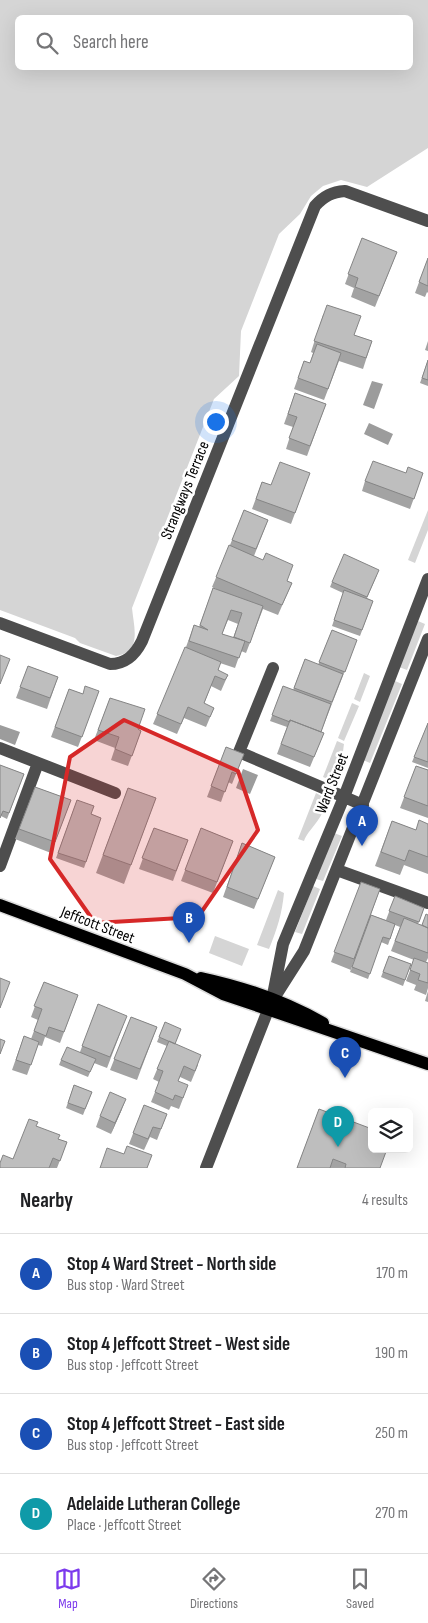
<!DOCTYPE html>
<meta charset="utf-8">
<style>
body{margin:0;font-family:"Sofia Sans Condensed",sans-serif;background:#f6f6f6;color:#202124}
.controls{position:absolute;right:15px;bottom:15px;display:grid;overflow:hidden;border-radius:8px;box-shadow:0 5px 20px #0002}
.controls button{width:45px;height:45px;display:grid;place-items:center;padding:0;border:0;border-bottom:1px solid #e0e0e0;background:#fff;color:#202124;font:25px sans-serif}
.you{position:absolute;left:215px;top:421px;width:18px;height:18px;margin:-12px;border:4px solid #fff;border-radius:50%;background:#1a73e8;box-shadow:0 0 0 8px #1a73e833}
.badge{display:grid;place-items:center;width:32px;height:32px;border-radius:50%;background:#7c3aed;color:#fff;font-size:16px;font-weight:700}
.pin{position:absolute;translate:-50% -41px;filter:drop-shadow(0 1px 2px #0008)}
.pin::after{content:'';position:absolute;top:26px;width:18px;height:15px;background:inherit;clip-path:polygon(0 0,100% 0,50% 100%)}
.list{margin:0;padding:0;list-style:none}
h2{display:flex;justify-content:space-between;align-items:center;height:65px;margin:0;padding:0 20px;font-size:21px}
h2 small{font-size:16px;font-weight:400;color:#757577}
.list li{display:grid;grid-template-columns:32px 1fr auto;gap:15px;align-items:center;box-sizing:border-box;height:80px;padding:0 20px;border-top:1px solid #e0e0e0}
.list b{display:block;font-size:19px;white-space:nowrap}
.list p{margin:0;font-size:16px;white-space:nowrap;color:#757577}
.list em{font-size:16px;font-style:normal;color:#757577}
.icon{flex:none;width:28px;height:28px;fill:none;stroke:currentColor;stroke-width:2;stroke-linecap:round;stroke-linejoin:round}
.map{position:relative;flex:none;width:428px;height:1168px;overflow:hidden}
.search{position:absolute;background:#fff;box-shadow:0 5px 20px #0002;left:15px;right:15px;top:15px;height:55px;display:flex;align-items:center;gap:12px;box-sizing:border-box;padding:0 18px;border-radius:8px;color:#757577;font-size:19px}
.sheet{height:385px;background:#fff}
nav{display:flex;justify-content:space-around;align-items:center;box-sizing:border-box;height:70px;border-top:1px solid #e0e0e0;background:#fff;font-size:14px;color:#757577}
nav a{display:grid;justify-items:center;gap:2px}
nav .on{color:#7c3aed}
.map>svg:first-child{display:block}
</style>
<div class="map">
<svg width="428" height="1168" viewBox="0 0 428 1168">
<rect width="100%" height="100%" fill="#fff"/>
<path fill="#d5d5d5" fill-rule="evenodd" d="M0,0H428V148L367,187L341,180L323,186L311,196L300,214L279,234L241,331L239,376L214,399L132,608C134,628 142,652 116,656L80,643L75,638L0,610ZM18,18H410V68H18Z
M428,510V530L415,563L408,560Z
M418,621L425,624L407,670L399,667Z
M364,673L370,676L360,702L354,699Z
M395,681L402,684L370,763L363,760Z
M352,703L359,706L344,741L338,738Z
M337,741L344,744C342,756 342,786 323,777Z
M316,793L323,797C330,814 309,827 304,841L298,839Z
M334,833L342,836L323,881L316,879Z
M313,886L320,889L302,934L295,932Z
M278,890L284,893C282,914 277,929 269,949L257,945Z
M215,936L249,949L242,966L209,953Z"/>
<path fill="#9c9c9c" d="M372,381L383,384L374,409L363,405Z
M369,423L393,434L388,445L364,434Z
M0,725L20,732L15,745L0,739Z
M243,769L258,775L250,794L236,788Z"/>
<g fill="none" stroke-linecap="round" stroke-linejoin="round">
<defs>
<path id="major" d="M0,905L185,974L223,994L428,1064
M201,978C243,987 286,1002 323,1023"/>
</defs>
<use href="#major" stroke="#dbdbdb" stroke-width="15"/>
<path stroke="#4e4e4e" stroke-width="12" d="M0,623L110,664C126,664 135,655 142,641L315,206C324,196 332,192 345,191L428,221
M273,668L239,752L363,805
M0,748L115,793
M0,866L38,763
M337,870L428,903
M276,995L304,951L428,639
M206,1168L272,1000L283,944L344,797L428,579"/>
<use href="#major" stroke="#000" stroke-width="12"/>
</g>
<path fill="#a3a3a3" fill-rule="evenodd" d="M362,238L397,252L375,307L351,297L354,288L345,284Z
M428,258V293L427,292L425,297L415,293Z
M323,315L354,335L372,341L363,369L339,361L324,400L294,389L304,361L310,363L313,353L311,352Z
M428,341V351L425,350Z
M428,360V386L420,383Z
M295,393L326,404L307,456L286,449L293,427L284,424Z
M310,473L291,524L252,509L262,482L271,485Z
M406,473H423L410,509L362,491L365,481Z
M244,510L268,520L254,556L287,581L292,583L278,615L263,609L246,653L241,651L235,668L220,663L218,671L228,675L221,691L211,686L204,704L214,708L206,727L184,718L177,734L153,724L186,647L194,625L199,627L213,588L220,591L212,587L230,545ZM228,620L238,624L233,638L222,634Z
M377,575L367,598L373,601L360,636L332,626L343,593L330,587L332,582Z
M332,630L357,640L321,732L324,733L310,767L277,754L287,727L270,721L283,686L293,690L305,659L318,665Z
M28,666L58,677L47,709L16,698Z
M69,689L83,694L99,691L78,747L51,737Z
M110,698L138,729L141,731L128,766L111,760L115,748L94,740Z
M428,723V768L412,762Z
M226,747L244,754L232,784L228,782L221,802L207,797Z
M0,765L24,774L7,819L1,816Z
M416,766L428,770V818L400,808Z
M35,787L71,800L51,853L15,839Z
M128,788L156,798L124,884L96,873Z
M77,800L91,814L101,818L84,868L56,858Z
M392,821L416,830L428,824V874L404,865L400,875L375,866Z
M154,828L188,840L173,881L139,869Z
M201,828L233,841L213,893L181,881Z
M242,843L275,857L254,909L223,897Z
M361,882L380,889L351,970L331,962Z
M395,896L424,908L418,924L422,925L428,915V958L426,962L428,963V988L426,995L414,990L416,985L406,981L414,960L391,951L400,927L395,925L388,945L381,942L368,979L350,972L371,915L386,920Z
M389,956L411,964L403,986L381,977Z
M44,982L78,995L60,1043L45,1037L42,1046L38,1045L27,1075L12,1070L24,1036L31,1039L38,1020L31,1017Z
M428,991V1002L425,1001Z
M98,1004L123,1026L107,1068L94,1063L88,1077L59,1065L61,1060L80,1052Z
M131,1017L157,1027L137,1080L110,1070Z
M165,1022L176,1044L198,1065L191,1082L180,1077L178,1081L184,1096L179,1109L171,1106L169,1110L151,1102L159,1082L153,1079L167,1046L157,1042Z
M74,1085L92,1092L83,1115L66,1108Z
M144,1105L167,1114L157,1140L150,1137L144,1150L129,1144Z
M122,1109L111,1134L96,1127L100,1116Z
M319,1109L380,1168H297Z
M36,1126L58,1139L67,1142L57,1168H0L13,1159Z"/>
<path fill="#858585" d="M126,1099L122,1109L111,1134L115,1123Z"/>
<path fill="#bebebe" stroke="#858585" d="M362,238L397,252L379,296L355,287L358,278L348,274Z
M428,258V286L419,282Z
M327,305L361,316L354,335L372,341L366,358L314,341Z
M317,344L341,353L328,389L298,378L304,361L310,363Z
M428,360V380L422,378Z
M295,393L326,404L310,446L289,438L297,417L288,414Z
M373,461L406,473L408,467L423,473L414,499L365,481Z
M280,462L310,473L295,513L256,499L262,482L271,485Z
M244,510L268,520L256,549L232,540Z
M229,545L263,560L266,553L293,565L287,581L292,583L282,605L216,577Z
M344,554L379,570L367,597L332,582Z
M213,588L263,606L250,643L234,637L242,613L231,610L222,634L245,641L239,658L189,641L194,625L208,630L200,625Z
M344,590L373,601L362,630L334,620Z
M332,630L357,640L345,672L319,662Z
M185,647L221,662L218,670L228,675L225,680L215,676L204,703L214,708L210,717L188,707L181,724L157,714Z
M0,655L10,659L0,684Z
M305,659L343,674L332,702L294,688Z
M28,666L58,677L50,698L20,687Z
M85,686L99,691L82,737L55,727L69,689L83,694Z
M283,686L331,704L321,732L290,720V722L272,715Z
M110,698L145,709L138,729L141,731L132,756L115,749L119,737L98,730Z
M290,720L324,733L314,757L281,744Z
M428,723V762L414,757Z
M226,747L244,754L236,774L232,772L225,792L211,786Z
M0,765L24,774L9,813L3,811L0,818Z
M416,766L428,770V806L404,797Z
M35,787L71,800L55,842L19,829Z
M128,788L156,798L131,865L103,855Z
M77,800L94,806L91,814L101,818L86,862L58,853Z
M419,820L428,824V857L409,850L405,861L381,852L392,821L416,830Z
M154,828L188,840L176,871L142,858Z
M201,828L233,841L217,882L185,870Z
M242,843L275,857L258,899L227,887Z
M361,882L380,889L354,959L334,952Z
M395,896L424,908L419,922L389,911Z
M426,914L428,915V928L422,925Z
M371,915L395,924L390,939L383,937L370,974L352,967Z
M404,918L428,928V953L395,941Z
M389,956L411,964L405,980L383,972Z
M414,958L428,963V983L418,980L420,974L410,970Z
M0,978L10,982L0,1008Z
M44,982L78,995L64,1032L49,1027L46,1036L34,1031L42,1009L34,1006Z
M98,1004L127,1016L110,1057L82,1046Z
M131,1017L157,1027L140,1069L114,1059Z
M165,1022L181,1029L175,1044L159,1037Z
M24,1036L39,1042L31,1065L16,1060Z
M0,1039L5,1041L0,1054Z
M169,1041L201,1055L195,1071L184,1066L178,1081L188,1085L183,1098L175,1095L173,1100L155,1092L163,1071L157,1069Z
M67,1047L96,1059L90,1072L61,1060Z
M74,1085L92,1092L85,1109L68,1103Z
M110,1092L126,1099L115,1123L100,1116Z
M144,1105L167,1114L161,1129L153,1127L148,1139L133,1133Z
M319,1109L372,1129V1149H387L380,1168H345L346,1164L333,1159L330,1168H297Z
M29,1119L38,1122L36,1126L60,1135L58,1139L67,1142L60,1161L53,1158L49,1168H0V1163L3,1155L13,1159Z
M127,1146L152,1155L147,1168H100L107,1148L124,1154Z"/>
<path fill="#d62828" fill-opacity="0.2" stroke="#d62828" stroke-width="4" stroke-linejoin="round" d="M124,720L238,771L258,830L198,917L95,923L50,859L70,757Z"/>
<g text-anchor="middle" stroke-width="5" stroke-linejoin="round" paint-order="stroke">
<g font-size="16" fill="#000" stroke="#fff">
<text transform="translate(184 490) rotate(-68)" y="6">Strangways Terrace</text>
<text transform="translate(331 783) rotate(-68)" y="6">Ward Street</text>
<text transform="translate(98 924) rotate(21)" y="6">Jeffcott Street</text>
</g>
</g>
</svg>
<div class="controls">
<button><svg class="icon" aria-label="layers" viewBox="0 0 24 24"><path d="M12 4l9 5-9 5-9-5zM3 14l9 5 9-5"/></svg></button>
</div>
<div class="you"></div>
<div class="pin badge" style="left:362px;top:846px;background:#1a4fb4">A</div>
<div class="pin badge" style="left:189px;top:943px;background:#1a4fb4">B</div>
<div class="pin badge" style="left:345px;top:1078px;background:#1a4fb4">C</div>
<div class="pin badge" style="left:338px;top:1147px;background:#0f9aa8">D</div>
<div class="search"><svg class="icon" aria-label="search" viewBox="0 0 24 24"><circle cx="10" cy="10" r="6"/><path d="M15 15l6 6"/></svg>Search here</div>
</div>
<section class="sheet">
<h2>Nearby<small>4 results</small></h2>
<ul class="list">
<li><span class="badge" style="background:#1a4fb4">A</span><div><b>Stop 4 Ward Street - North side</b><p>Bus stop · Ward Street</p></div><em>170 m</em></li>
<li><span class="badge" style="background:#1a4fb4">B</span><div><b>Stop 4 Jeffcott Street - West side</b><p>Bus stop · Jeffcott Street</p></div><em>190 m</em></li>
<li><span class="badge" style="background:#1a4fb4">C</span><div><b>Stop 4 Jeffcott Street - East side</b><p>Bus stop · Jeffcott Street</p></div><em>250 m</em></li>
<li><span class="badge" style="background:#0f9aa8">D</span><div><b>Adelaide Lutheran College</b><p>Place · Jeffcott Street</p></div><em>270 m</em></li>
</ul>
</section>
<nav>
<a class="on"><svg class="icon" aria-label="map" viewBox="0 0 24 24"><path d="M3 6l6-2 6 2 6-2v14l-6 2-6-2-6 2zM9 4v14M15 6v14"/></svg>Map</a>
<a><svg class="icon" aria-label="directions" viewBox="0 0 24 24"><path d="M12 3l9 9-9 9-9-9zM9 14v-3h6M13 9l2 2-2 2"/></svg>Directions</a>
<a><svg class="icon" aria-label="saved" viewBox="0 0 24 24"><path d="M7 4h10v16l-5-4-5 4z"/></svg>Saved</a>
</nav>
